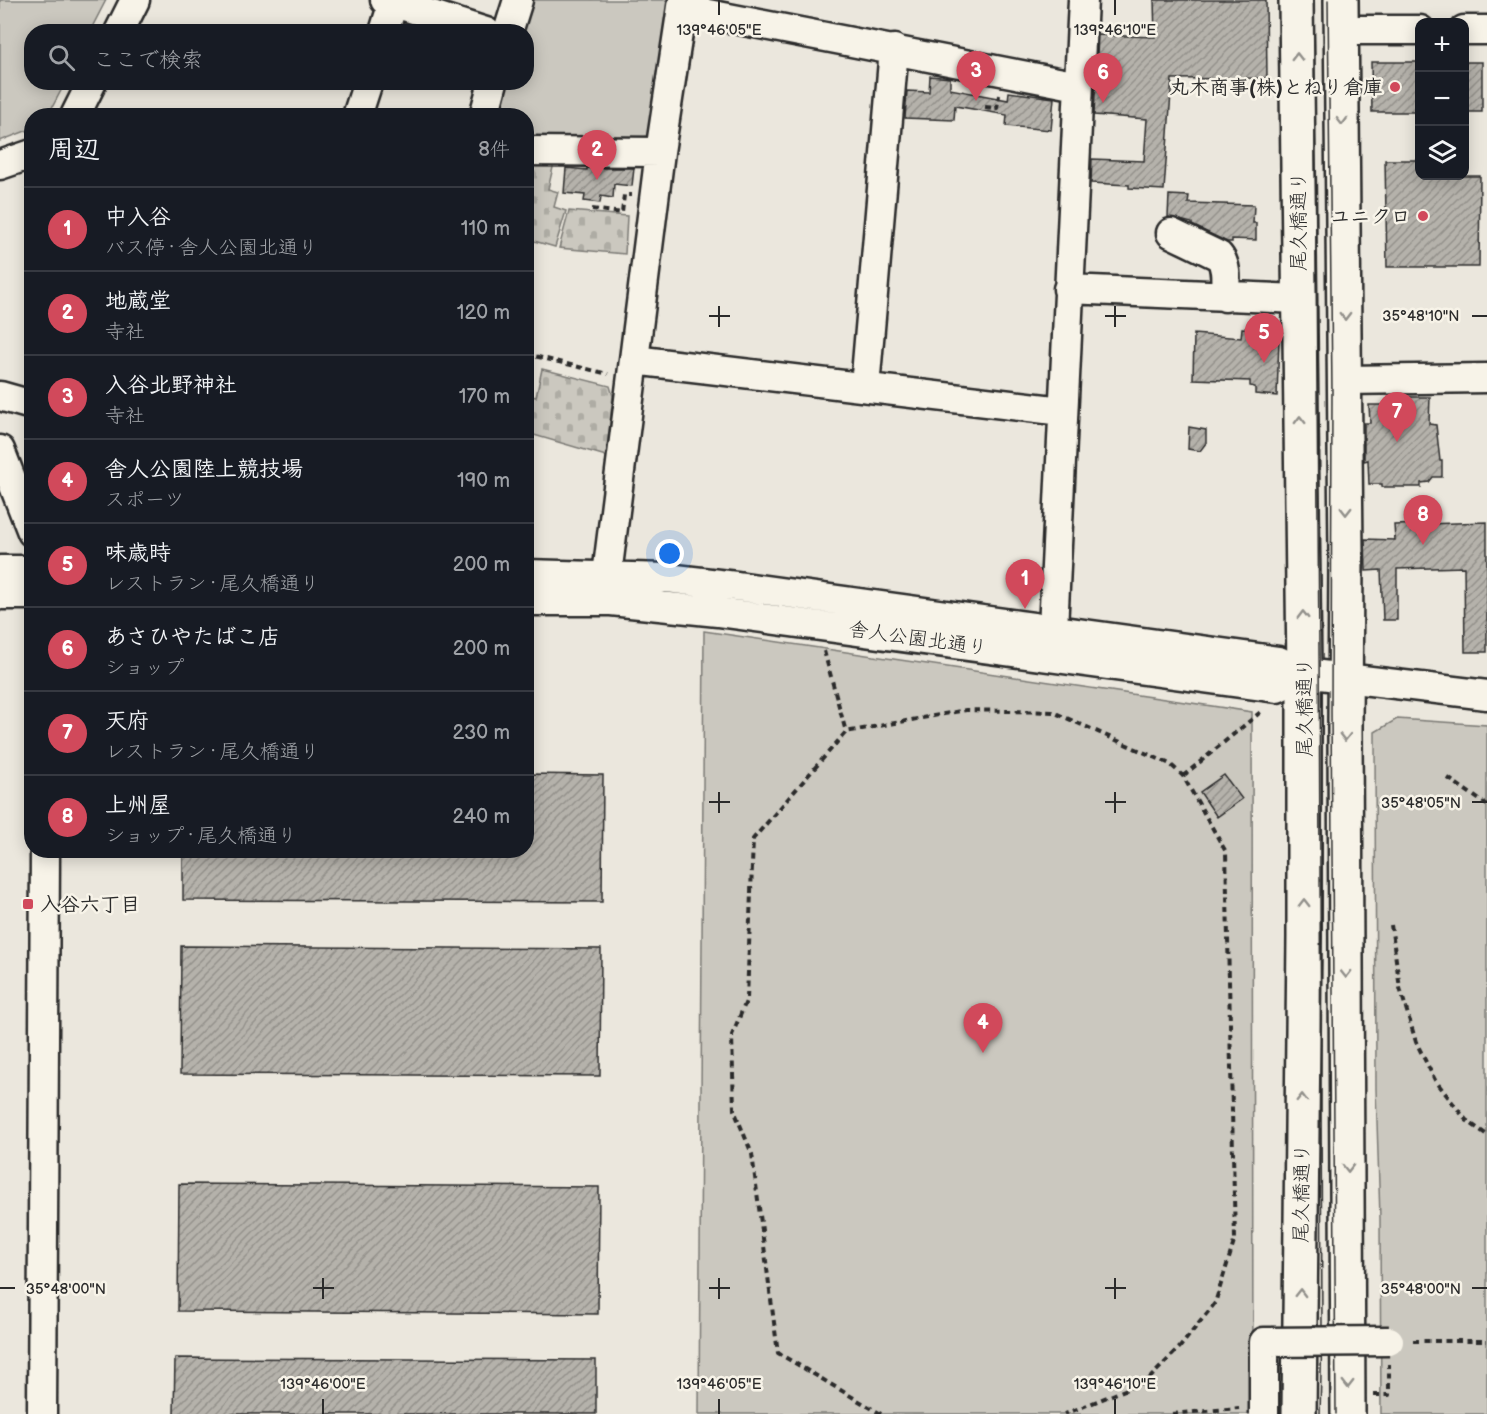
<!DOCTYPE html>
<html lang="ja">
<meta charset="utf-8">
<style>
body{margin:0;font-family:"Balsamiq Sans","Klee One",sans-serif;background:#242831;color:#f1f3f6}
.controls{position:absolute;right:18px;top:18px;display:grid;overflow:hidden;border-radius:12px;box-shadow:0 3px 15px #0003}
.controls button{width:54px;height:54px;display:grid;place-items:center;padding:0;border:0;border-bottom:2px solid #363941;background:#171b24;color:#f1f3f6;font:30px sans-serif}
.you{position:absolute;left:670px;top:554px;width:21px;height:21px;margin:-15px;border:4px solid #fff;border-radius:50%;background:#1a73e8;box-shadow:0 0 0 9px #1a73e833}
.badge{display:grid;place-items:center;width:39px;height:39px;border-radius:50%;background:#d1495b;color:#fff;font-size:20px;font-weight:700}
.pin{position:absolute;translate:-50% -50px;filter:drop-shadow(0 2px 3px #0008)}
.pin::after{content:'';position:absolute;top:32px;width:21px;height:18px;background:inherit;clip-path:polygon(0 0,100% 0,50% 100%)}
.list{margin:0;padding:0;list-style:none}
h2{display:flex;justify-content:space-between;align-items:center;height:78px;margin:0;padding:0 24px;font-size:26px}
h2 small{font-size:20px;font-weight:400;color:#9ea1a6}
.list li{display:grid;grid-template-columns:39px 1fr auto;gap:18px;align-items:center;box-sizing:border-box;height:84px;padding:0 24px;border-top:2px solid #363941}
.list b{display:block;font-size:22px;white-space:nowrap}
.list p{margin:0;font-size:20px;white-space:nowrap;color:#9ea1a6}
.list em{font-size:20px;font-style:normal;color:#9ea1a6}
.icon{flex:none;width:33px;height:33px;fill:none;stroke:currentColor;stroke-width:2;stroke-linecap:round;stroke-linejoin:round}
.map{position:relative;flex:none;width:1487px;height:1414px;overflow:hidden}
.search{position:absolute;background:#171b24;box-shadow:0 3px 15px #0003;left:24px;top:24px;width:510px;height:66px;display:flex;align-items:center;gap:15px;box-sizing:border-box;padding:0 21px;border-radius:24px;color:#9ea1a6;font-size:22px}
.panel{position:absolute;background:#171b24;box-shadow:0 3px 15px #0003;left:24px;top:108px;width:510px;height:750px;border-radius:24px}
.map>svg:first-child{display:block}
</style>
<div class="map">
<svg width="1487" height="1414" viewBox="0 0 1487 1414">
<defs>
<pattern id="cemetery-stones" width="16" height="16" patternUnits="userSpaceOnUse" patternTransform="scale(1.5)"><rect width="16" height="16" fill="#cbc8bf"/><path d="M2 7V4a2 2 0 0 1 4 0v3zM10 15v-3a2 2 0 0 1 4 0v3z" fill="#aeaca4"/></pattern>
<pattern id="building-hatch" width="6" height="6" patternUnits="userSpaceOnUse" patternTransform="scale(1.5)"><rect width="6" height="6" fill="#b5b2ab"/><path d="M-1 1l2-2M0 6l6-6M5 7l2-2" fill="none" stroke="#93918b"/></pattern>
</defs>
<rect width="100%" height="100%" fill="#ebe7dd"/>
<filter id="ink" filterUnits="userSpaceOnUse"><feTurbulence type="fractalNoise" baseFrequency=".0167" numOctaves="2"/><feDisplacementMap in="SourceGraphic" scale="12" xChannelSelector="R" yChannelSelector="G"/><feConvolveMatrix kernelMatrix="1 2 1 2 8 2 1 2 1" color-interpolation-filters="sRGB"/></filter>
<g filter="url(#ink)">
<path fill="url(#cemetery-stones)" stroke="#7b7a75" stroke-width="1.5" d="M526,163H554L548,189L558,192L554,207L566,211L555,247L527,239Z
M569,211L627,216L625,254L559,248Z
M542,369L610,386L613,396L606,456L527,433V395L536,397Z"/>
<path fill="#cbc8bf" stroke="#7b7a75" stroke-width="1.5" d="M0,0H106L90,31L32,32V82L65,83L48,115L32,116L31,129L0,141Z
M531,0H668L651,131L641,143L527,144L526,116H496L506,83L526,82V32L521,31Z
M704,631L1252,712L1253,1414H699Z
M1397,719L1487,725V1414H1381L1380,1218L1376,1089L1375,732Z"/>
<path fill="url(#building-hatch)" stroke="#2b2b2b" stroke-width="1.5" d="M1154,0H1266L1267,78L1172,79L1164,190L1129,188V185L1091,183L1092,159L1144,161L1147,119L1094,115L1098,35L1155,37Z
M1371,62H1419V112H1372Z
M1464,62H1482V112H1464Z
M930,76L950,78V89L1008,100L1009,92L1054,98L1051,130L1006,126L1007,115L955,106L954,120L905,118L907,91L929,92Z
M1385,160H1419V176H1480L1479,267H1387Z
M566,168L587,170V168H634L632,186L614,184L613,198L601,196L600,203L584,201L585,195L564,193Z
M1169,195L1189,196L1188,203L1254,205L1253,223H1256V240L1232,239V242H1227L1192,225V223L1168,217Z
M1242,328L1270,331L1279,339L1277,396L1255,394V387L1250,386V381L1193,379L1194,334L1241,338Z
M1389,397H1430L1429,424L1436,425L1440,461H1442V477H1433L1429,482L1421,483V487H1382V484H1369L1368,460L1364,461V423H1370L1369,405H1390Z
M1189,427L1206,430V443L1200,451L1188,449Z
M1487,522V652H1465L1464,567L1397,569V620H1383L1381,570L1366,571L1365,539L1395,540L1394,525Z
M526,774L603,775L602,902L183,900V850H526Z
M1224,775L1242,799L1217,817L1200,792Z
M181,946L601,949L600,1076L180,1074Z
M179,1184L599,1187L598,1314L178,1311Z
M175,1358L596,1360V1414H174Z"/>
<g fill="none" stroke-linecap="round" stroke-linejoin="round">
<defs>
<path id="minor" d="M385,0L486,32
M682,9L1078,86
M1341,30H1420
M1464,30H1487
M119,32L135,0
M384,32L393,3
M508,32L518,0
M75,116L92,82
M357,116L368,82
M484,116L493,82
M526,151L660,152
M0,165L32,154
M1171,233L1219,256C1228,267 1225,283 1225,297
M1068,289L1299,299
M634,360L1062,411
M1345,380L1487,378
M865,387L894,49
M0,396L32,405
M0,450L32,532
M0,570H32
M526,574L667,578L736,586L1279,661L1304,673L1487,695
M607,575L660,152L683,0
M0,595H32
M526,601H611L718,612L1277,688L1304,673
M1053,629L1083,0
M42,1414L45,850"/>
<path id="major" d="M1296,0L1304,673V937L1299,1414
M1341,0L1346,556L1345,729L1348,1414"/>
</defs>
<use href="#minor" stroke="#2b2b2b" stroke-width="33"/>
<use href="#major" stroke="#2b2b2b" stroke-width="38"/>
<path stroke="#2b2b2b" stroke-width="4" stroke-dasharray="6 4.5" stroke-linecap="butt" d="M985,107L997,108L999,95
M592,209L622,213L624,195H632
M526,354L608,374
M824,651L846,732
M1183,776L1263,710
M1448,778L1487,805
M1391,925L1400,988L1416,1042L1435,1080L1466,1120L1487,1135
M1413,1341H1487
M1374,1395H1389V1364
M881,1414L778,1353L752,1154L734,1110L732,1035L747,999L753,839L846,732L966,710L1053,712L1170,764L1183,776L1226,852L1235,1239L1215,1303L1180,1347L1147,1381L1065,1414
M1172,1414L1239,1408"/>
<use href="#minor" stroke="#f7f3e8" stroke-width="28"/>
<use href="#major" stroke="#f7f3e8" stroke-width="33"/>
<path stroke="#2b2b2b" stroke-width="1.5" d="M1314,0C1320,444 1319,889 1322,1333L1320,1414
M1328,0L1332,392L1331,711L1336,1414"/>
<defs>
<path id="minor-bridge" d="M1264,1414V1342L1389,1341"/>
</defs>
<use href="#minor-bridge" stroke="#2b2b2b" stroke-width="33" stroke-linecap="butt"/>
<use href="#minor-bridge" stroke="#f7f3e8" stroke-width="28"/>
</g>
<defs><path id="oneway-chevron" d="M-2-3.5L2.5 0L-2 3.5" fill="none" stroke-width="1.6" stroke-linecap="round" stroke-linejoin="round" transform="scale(1.5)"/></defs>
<g stroke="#918f8a">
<use href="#oneway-chevron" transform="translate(1297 57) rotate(-90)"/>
<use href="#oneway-chevron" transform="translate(1342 121) rotate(89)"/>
<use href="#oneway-chevron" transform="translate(1345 316) rotate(89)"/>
<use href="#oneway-chevron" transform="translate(1300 420) rotate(-91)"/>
<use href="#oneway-chevron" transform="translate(1346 511) rotate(90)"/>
<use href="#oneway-chevron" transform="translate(1303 615) rotate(-91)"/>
<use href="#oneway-chevron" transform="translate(1345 737) rotate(90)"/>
<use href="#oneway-chevron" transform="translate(1304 903) rotate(-90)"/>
<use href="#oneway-chevron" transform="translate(1346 974) rotate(89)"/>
<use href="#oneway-chevron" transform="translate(1302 1098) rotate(-89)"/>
<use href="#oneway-chevron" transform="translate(1348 1168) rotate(89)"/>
<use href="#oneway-chevron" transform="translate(1300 1293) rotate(-89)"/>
<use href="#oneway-chevron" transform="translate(1348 1384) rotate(90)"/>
</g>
</g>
<path fill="none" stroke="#2b2b2b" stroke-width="2" d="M719,0V15M1115,0V15M719,306V327M1115,306V327M709,316H730M1105,316H1126M1472,316H1487M719,792V813M1115,792V813M709,802H730M1105,802H1126M1472,802H1487M323,1278V1299M719,1278V1299M1115,1278V1299M0,1288H15M313,1288H334M709,1288H730M1105,1288H1126M1472,1288H1487M323,1399V1414M719,1399V1414M1115,1399V1414"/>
<g fill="#d1495b" stroke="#f7f3e8" stroke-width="2">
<circle cx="1395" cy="87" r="6"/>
<circle cx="1423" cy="216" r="6"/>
<rect x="22" y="898" width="12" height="12" rx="3"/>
</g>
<g text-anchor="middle" stroke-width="5" stroke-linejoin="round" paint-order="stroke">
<g font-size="20" font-weight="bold" fill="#2b2b2b" stroke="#f7f3e8" text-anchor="end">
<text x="1383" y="94">丸木商事(株)とねり倉庫</text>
<text x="1411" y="223">ユニクロ</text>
<text x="40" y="911" text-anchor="start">入谷六丁目</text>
</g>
<g font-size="20" fill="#2b2b2b" stroke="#f7f3e8">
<text transform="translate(1298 221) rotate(-90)" y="7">尾久橋通り</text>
<text transform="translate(918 638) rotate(8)" y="7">舎人公園北通り</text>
<text transform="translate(1304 707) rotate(-90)" y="7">尾久橋通り</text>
<text transform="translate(1301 1193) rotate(-89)" y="7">尾久橋通り</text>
</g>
</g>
<g font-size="15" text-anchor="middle" fill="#2b2b2b" stroke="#f7f3e8" stroke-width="5" stroke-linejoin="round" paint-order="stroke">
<text x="719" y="35">139°46'05"E</text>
<text x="1115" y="35">139°46'10"E</text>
<text x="1421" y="321">35°48'10"N</text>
<text x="1421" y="808">35°48'05"N</text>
<text x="66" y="1294">35°48'00"N</text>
<text x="1421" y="1294">35°48'00"N</text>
<text x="323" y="1389">139°46'00"E</text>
<text x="719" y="1389">139°46'05"E</text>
<text x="1115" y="1389">139°46'10"E</text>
</g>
</svg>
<div class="controls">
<button>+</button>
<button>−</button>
<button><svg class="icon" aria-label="layers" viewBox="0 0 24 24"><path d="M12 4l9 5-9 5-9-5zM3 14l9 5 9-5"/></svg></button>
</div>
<div class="you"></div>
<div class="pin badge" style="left:1025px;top:609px">1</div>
<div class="pin badge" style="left:597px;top:180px">2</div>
<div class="pin badge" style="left:976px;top:101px">3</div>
<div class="pin badge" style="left:983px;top:1053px">4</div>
<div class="pin badge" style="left:1264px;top:363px">5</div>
<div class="pin badge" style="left:1103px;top:103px">6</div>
<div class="pin badge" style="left:1397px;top:442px">7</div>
<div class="pin badge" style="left:1423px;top:545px">8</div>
<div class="search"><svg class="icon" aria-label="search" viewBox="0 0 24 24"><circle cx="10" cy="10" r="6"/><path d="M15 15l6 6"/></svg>ここで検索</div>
<section class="panel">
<h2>周辺<small>8件</small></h2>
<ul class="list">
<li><span class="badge">1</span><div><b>中入谷</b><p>バス停 · 舎人公園北通り</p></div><em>110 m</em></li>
<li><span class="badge">2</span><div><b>地蔵堂</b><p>寺社</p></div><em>120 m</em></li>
<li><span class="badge">3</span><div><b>入谷北野神社</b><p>寺社</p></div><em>170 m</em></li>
<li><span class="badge">4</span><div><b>舎人公園陸上競技場</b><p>スポーツ</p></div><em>190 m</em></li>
<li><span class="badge">5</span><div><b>味歳時</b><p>レストラン · 尾久橋通り</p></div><em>200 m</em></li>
<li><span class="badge">6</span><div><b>あさひやたばこ店</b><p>ショップ</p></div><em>200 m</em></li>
<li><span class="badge">7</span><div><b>天府</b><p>レストラン · 尾久橋通り</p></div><em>230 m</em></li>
<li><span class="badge">8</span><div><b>上州屋</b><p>ショップ · 尾久橋通り</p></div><em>240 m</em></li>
</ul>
</section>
</div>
